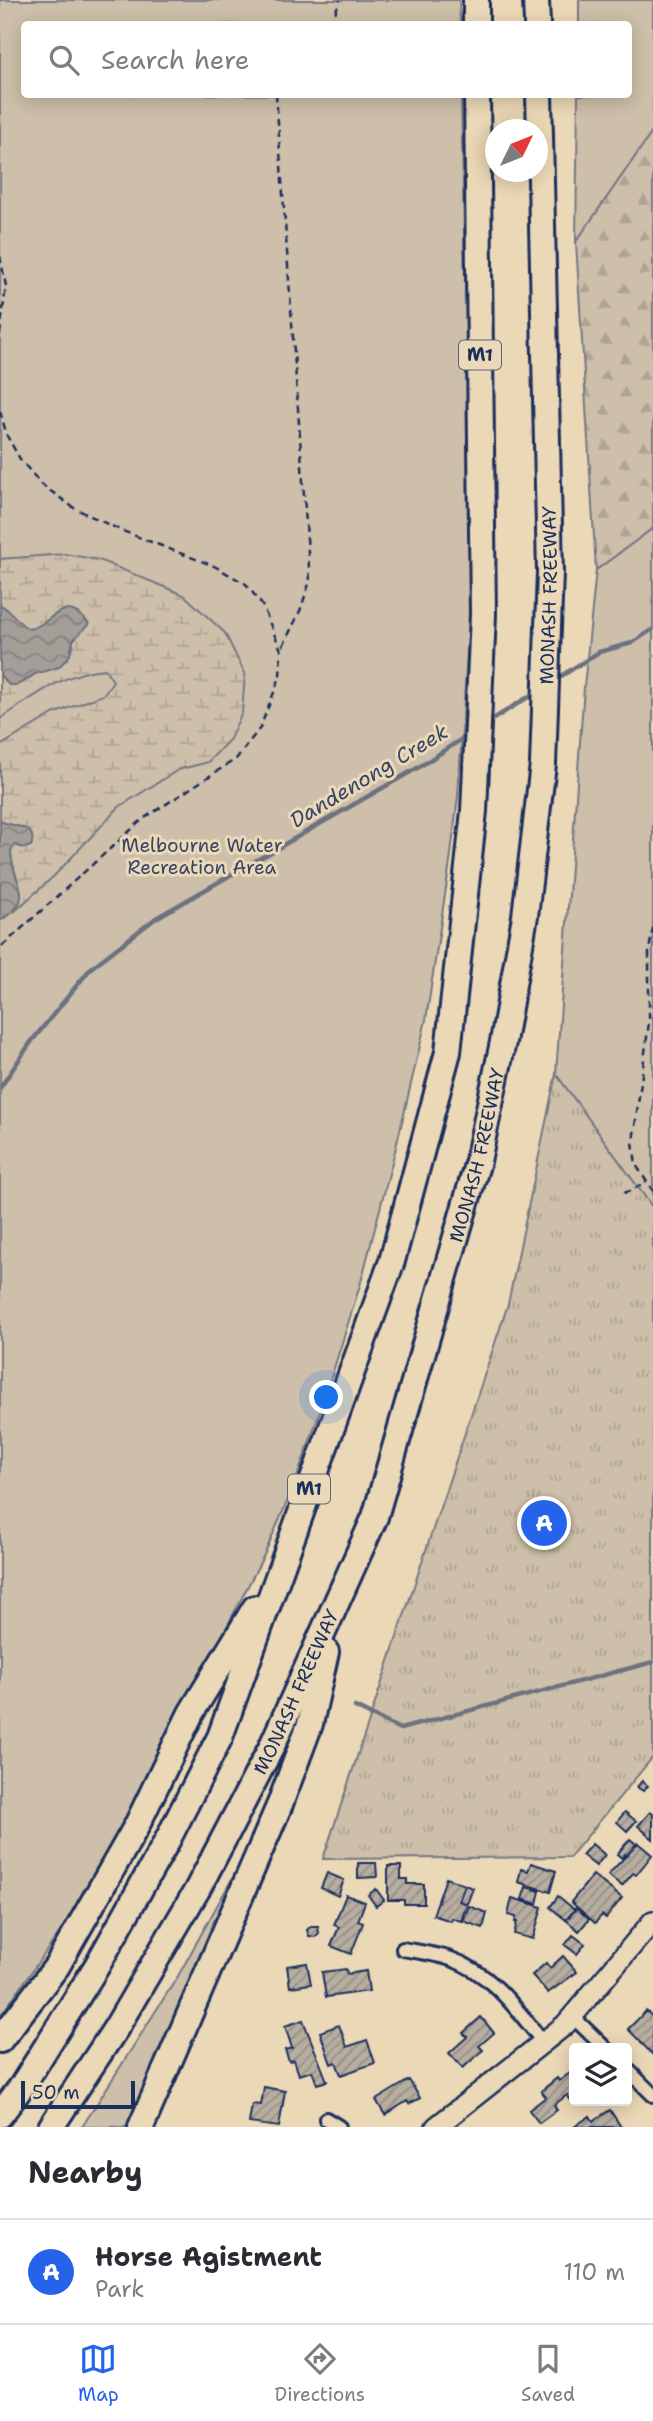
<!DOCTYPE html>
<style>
body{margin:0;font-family:"Shantell Sans",sans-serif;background:#f2f2f3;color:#2b2b33}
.controls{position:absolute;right:21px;bottom:21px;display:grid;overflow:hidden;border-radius:7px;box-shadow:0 4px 18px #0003}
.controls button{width:63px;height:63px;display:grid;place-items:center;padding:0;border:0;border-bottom:2px solid #e1e1e2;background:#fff;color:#2b2b33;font:35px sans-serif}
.compass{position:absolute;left:485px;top:119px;width:63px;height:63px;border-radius:50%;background:#fff;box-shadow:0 4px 18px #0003;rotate:47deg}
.scale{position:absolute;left:21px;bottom:18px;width:114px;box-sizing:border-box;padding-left:7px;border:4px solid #1b2f5e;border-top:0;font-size:19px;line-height:24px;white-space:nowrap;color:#1b2f5e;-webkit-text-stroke:5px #ebd8b6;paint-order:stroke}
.you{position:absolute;left:327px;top:1398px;width:24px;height:24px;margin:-18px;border:5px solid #fff;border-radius:50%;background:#1a73e8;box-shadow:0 0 0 10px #1a73e833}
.badge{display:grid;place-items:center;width:46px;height:46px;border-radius:50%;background:#2563eb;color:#fff;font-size:23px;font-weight:700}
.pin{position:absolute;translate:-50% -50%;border:4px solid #fff;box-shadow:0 2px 7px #0006}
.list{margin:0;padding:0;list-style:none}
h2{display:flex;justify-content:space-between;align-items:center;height:91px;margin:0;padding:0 28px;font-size:30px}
h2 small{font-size:23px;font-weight:400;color:#7c7c81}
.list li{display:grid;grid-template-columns:46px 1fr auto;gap:21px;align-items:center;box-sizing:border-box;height:105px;padding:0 28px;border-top:2px solid #e1e1e2}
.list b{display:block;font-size:26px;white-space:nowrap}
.list p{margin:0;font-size:23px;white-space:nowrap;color:#7c7c81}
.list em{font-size:23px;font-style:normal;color:#7c7c81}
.icon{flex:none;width:38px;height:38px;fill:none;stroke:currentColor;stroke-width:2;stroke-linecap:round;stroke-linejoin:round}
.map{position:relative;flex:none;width:653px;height:2127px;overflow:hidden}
.search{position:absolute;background:#fff;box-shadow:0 4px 18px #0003;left:21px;right:21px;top:21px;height:77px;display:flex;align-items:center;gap:18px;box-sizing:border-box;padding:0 24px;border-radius:7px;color:#7c7c81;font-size:26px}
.sheet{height:196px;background:#fff}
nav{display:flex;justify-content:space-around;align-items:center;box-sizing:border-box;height:98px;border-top:2px solid #e1e1e2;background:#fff;font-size:19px;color:#7c7c81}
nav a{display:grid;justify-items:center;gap:4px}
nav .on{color:#2563eb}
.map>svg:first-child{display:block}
</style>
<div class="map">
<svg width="653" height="2127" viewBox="0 0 653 2127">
<defs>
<pattern id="forest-firs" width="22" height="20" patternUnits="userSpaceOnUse" patternTransform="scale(1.75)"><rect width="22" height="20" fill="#cdbfa9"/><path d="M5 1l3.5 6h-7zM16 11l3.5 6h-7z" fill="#afa494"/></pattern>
<pattern id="wetland-marsh" width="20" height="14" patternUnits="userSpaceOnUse" patternTransform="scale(1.75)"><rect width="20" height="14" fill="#cdbfa9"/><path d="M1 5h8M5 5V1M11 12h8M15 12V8" fill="none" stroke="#afa494"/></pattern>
<pattern id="park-tufts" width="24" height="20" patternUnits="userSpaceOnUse" patternTransform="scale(1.75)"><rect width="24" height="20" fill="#cdbfa9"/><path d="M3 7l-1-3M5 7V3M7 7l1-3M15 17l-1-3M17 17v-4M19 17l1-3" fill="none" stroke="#afa494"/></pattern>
<pattern id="water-waves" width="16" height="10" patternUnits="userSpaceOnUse" patternTransform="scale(1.75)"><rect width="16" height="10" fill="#a49e98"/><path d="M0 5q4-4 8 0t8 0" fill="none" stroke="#85817f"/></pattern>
<pattern id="building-hatch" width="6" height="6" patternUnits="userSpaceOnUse" patternTransform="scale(1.75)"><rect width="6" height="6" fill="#b7aea0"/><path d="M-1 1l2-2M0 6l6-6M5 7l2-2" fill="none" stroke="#948e86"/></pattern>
</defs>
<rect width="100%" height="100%" fill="#ebd8b6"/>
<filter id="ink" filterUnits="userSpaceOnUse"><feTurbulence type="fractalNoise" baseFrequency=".0143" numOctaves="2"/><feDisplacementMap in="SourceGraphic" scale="14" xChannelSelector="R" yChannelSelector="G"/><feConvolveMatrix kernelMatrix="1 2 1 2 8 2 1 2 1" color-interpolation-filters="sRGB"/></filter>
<g filter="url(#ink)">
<path fill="#cdbfa9" stroke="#747784" stroke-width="2" d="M0,0H459L460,24H24V94L461,95L470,508L469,621L458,796L450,862L426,1020L397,1143L361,1282L324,1400L294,1486L264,1555L122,1829L67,1922L0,2016Z
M579,0H653V131L576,242L578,95L628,94V24H579Z
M653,528V1208L556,1074L584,687L596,570Z
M253,1841L134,2127H82L178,1976Z"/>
<path fill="url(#forest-firs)" stroke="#747784" stroke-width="2" d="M653,131V528L596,570L576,242Z"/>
<path fill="url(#wetland-marsh)" stroke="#747784" stroke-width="2" d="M65,554L99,560L184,595L225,633L245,674L242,713L230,739L208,762L178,770L119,807L54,876L14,912C30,895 10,870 11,851L15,845L24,848L31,846C38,824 12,828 0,821V746L53,714L103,695L113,681L105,669C64,672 33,697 0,719V675L10,685L22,683L35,674L59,667L73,647V640L89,624C61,589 47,630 31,629C17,627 12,610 0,605V559Z"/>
<path fill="url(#park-tufts)" stroke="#747784" stroke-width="2" d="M556,1074L653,1208V1757L570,1857L323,1859L508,1304Z"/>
<path fill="url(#water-waves)" stroke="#6d7281" stroke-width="2" d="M0,605C12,610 17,623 29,629C52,626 62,591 89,624L73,640L70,655L59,667L35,674L17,685H9L0,675Z
M0,821C11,827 39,824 31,846L24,848L15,845L11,851C11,886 40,895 0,921Z"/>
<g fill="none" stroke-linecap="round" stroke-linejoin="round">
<path stroke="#6d7281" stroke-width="4.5" d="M555,680L599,652L632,643L653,629
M487,723L536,692
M0,1088L31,1042L91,968L156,918L419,767L468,735
M355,1707L400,1729L653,1662"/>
</g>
<path fill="url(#building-hatch)" stroke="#1b2f5e" stroke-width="2" d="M642,1781L648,1786L643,1791L637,1787Z
M625,1812L636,1821L627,1831L617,1822Z
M650,1812L653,1814V1839L638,1826Z
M630,1839L636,1844L627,1856L625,1854L622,1858L617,1854Z
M638,1843L652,1855L636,1875L633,1873L622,1886L608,1875Z
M592,1844L605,1855L596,1866L582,1855Z
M358,1863H376L377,1877L358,1878Z
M531,1863L556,1871L550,1892L518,1882L521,1869L528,1871Z
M388,1866H401V1879H407V1884H424V1904H404V1900H388Z
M327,1873L344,1880L338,1896L321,1888Z
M593,1875L622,1898L606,1918L602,1915L595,1923L571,1902Z
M446,1878L465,1885L459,1901L467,1904L461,1921L452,1918L451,1921L433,1915Z
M465,1885L473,1888L467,1904L459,1901Z
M526,1887L540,1891L537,1904L522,1899Z
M376,1889L384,1900L376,1906L368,1895Z
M346,1895L365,1902L358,1921L363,1923L351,1954L331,1946L339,1927L334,1925Z
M558,1896L575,1910L566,1920L550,1907Z
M512,1898L542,1907L533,1939L514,1934L517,1922H515L516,1917L508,1915Z
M469,1906L487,1913L483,1928L463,1921Z
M576,1908L589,1919L579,1931L566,1920Z
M311,1926H318L319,1933L315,1937L309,1936L307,1930Z
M573,1935L585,1944L577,1954L565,1945Z
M563,1956L577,1972L548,1993L532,1975L546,1963L550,1968Z
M307,1963L311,1984L290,1987L287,1966Z
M346,1969L347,1974L366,1971L369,1991L326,1997L322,1972Z
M646,2011L653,2017V2055L628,2029Z
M481,2017L494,2033L479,2046L483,2050L463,2068L449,2053L467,2037L463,2033Z
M303,2020L327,2081L317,2084L312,2071L299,2075L294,2060L289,2061L285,2050L292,2048L285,2026Z
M339,2025L347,2047L367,2040L375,2063L341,2075L336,2062L331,2064L320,2032Z
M574,2070V2097L570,2100L567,2095L554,2105L557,2110L539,2123L529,2110L546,2097L541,2091L557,2078L559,2081Z
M409,2080L420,2098L409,2104L407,2101L385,2115L376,2100Z
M264,2087L285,2091L279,2127L249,2123L252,2104L261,2105Z
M610,2110L621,2127H574L590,2116L593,2121Z"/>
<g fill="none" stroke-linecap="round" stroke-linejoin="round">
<defs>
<path id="street" d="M403,1949C419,1952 436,1954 451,1959C492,1973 518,2011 544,2043
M573,2017L605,2048
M627,2069L653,2095
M326,2119L339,2127"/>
<path id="secondary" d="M436,2127L565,2025L653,1921"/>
<g id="highway">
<path d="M476,0V24"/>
<path d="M536,0L537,24"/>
<path d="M0,2040L57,1966L137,1825L191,1713L255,1608"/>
<path d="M0,2115L22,2086L98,1964L167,1841L220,1737L392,1261L448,1052L474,811L483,615L477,94"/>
<path id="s1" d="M51,2127L116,2028L197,1890L271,1748L375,1517L478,1161L503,1042L525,916L543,764L550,572L539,94"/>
<path d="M141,2127L280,1804L310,1724L326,1652"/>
</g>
</defs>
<use href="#street" stroke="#1b2f5e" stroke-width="18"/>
<use href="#secondary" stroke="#1b2f5e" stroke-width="24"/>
<use href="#highway" stroke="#1b2f5e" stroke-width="30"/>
<path stroke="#1b2f5e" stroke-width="2.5" stroke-dasharray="7 5" stroke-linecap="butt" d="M331,24L340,0
M276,94L310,581L300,611L281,650
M0,256L6,286L0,334
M0,411L7,436L20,459L41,484L74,508L120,530L214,566L246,584L262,605L281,650L280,677L260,728L236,759L143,819L0,948
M653,928L649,950V1022L633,1142L636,1165L653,1191
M624,1193L633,1190L646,1181"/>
<use href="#street" stroke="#ebd8b6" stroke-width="12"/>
<use href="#secondary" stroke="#ebd8b6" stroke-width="19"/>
<use href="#highway" stroke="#ebd8b6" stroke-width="24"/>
</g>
</g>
<g text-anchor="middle" stroke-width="6" stroke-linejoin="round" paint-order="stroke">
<g fill="#ebd8b6" stroke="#596278" stroke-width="2">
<rect x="459" y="340.5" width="42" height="29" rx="5"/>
<rect x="288" y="1474.5" width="42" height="29" rx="5"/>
</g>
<g font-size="18" font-weight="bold" fill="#1b2f5e">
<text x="480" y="361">M1</text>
<text x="309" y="1495">M1</text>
</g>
<g font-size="19" fill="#1b2f5e" stroke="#ebd8b6">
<text dy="7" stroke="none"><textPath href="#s1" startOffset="1634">MONASH FREEWAY</textPath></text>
<text dy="7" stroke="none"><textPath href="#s1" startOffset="1068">MONASH FREEWAY</textPath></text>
<text dy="7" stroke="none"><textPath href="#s1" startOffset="500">MONASH FREEWAY</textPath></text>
</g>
<g font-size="19" fill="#364569" stroke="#ebd8b6">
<text x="202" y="852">Melbourne Water<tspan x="202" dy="22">Recreation Area</tspan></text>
</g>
<g font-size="21" font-style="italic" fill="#36456a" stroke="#ebd8b6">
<text transform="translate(369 776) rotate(-31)" y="7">Dandenong Creek</text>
</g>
</g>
</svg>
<div class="controls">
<button><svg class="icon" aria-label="layers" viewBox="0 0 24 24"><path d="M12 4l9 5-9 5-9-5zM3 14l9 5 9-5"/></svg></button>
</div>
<svg class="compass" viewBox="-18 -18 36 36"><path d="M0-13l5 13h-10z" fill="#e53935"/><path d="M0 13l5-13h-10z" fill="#7c7c81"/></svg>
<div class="scale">50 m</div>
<div class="you"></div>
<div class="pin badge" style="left:544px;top:1523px">A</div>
<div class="search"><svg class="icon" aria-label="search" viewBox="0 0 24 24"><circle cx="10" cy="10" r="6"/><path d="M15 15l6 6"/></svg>Search here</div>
</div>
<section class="sheet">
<h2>Nearby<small></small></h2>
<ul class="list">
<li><span class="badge">A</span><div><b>Horse Agistment</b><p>Park</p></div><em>110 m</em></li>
</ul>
</section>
<nav>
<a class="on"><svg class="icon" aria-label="map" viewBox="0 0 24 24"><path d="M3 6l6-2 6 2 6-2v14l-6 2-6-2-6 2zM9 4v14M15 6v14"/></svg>Map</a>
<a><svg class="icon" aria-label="directions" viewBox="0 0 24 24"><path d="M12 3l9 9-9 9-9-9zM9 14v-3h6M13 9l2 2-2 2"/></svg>Directions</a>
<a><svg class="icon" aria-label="saved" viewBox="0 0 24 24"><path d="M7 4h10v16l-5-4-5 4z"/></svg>Saved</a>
</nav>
